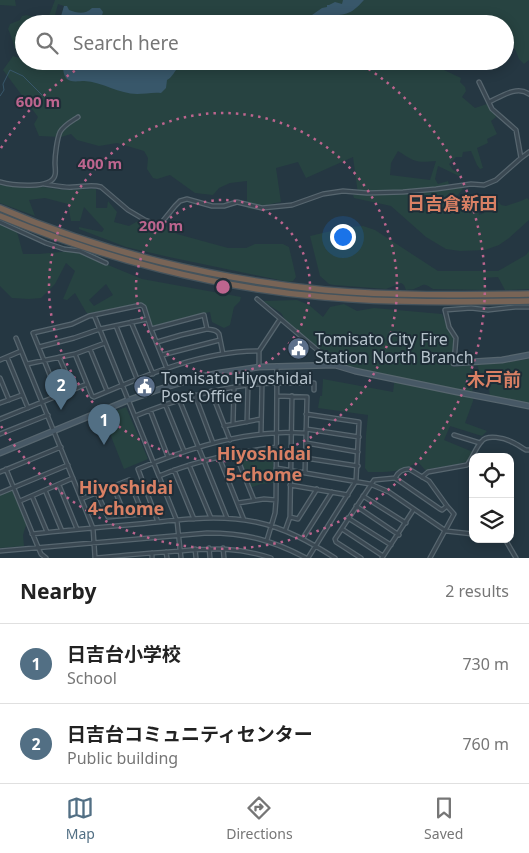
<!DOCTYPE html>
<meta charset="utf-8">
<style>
body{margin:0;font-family:"Noto Sans","Noto Sans JP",sans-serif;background:#f6f6f6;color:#222}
.controls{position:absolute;right:15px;bottom:15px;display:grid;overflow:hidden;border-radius:10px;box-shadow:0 2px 12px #0003}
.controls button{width:45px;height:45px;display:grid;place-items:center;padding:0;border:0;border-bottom:1px solid #e0e0e0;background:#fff;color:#222;font:25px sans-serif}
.you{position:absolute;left:342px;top:236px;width:18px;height:18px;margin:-12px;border:4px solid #fff;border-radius:50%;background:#1a73e8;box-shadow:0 0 0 8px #1a73e833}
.badge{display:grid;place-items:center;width:32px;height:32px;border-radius:50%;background:#526f84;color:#fff;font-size:16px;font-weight:700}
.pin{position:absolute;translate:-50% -41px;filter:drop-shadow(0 1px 2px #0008)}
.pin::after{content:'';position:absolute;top:26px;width:18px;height:15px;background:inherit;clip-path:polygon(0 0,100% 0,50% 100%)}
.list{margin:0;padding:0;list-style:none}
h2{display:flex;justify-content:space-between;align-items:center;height:65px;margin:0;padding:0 20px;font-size:21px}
h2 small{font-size:16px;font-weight:400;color:#767676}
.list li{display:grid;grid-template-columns:32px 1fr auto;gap:15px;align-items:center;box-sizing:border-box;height:80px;padding:0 20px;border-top:1px solid #e0e0e0}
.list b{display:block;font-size:19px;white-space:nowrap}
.list p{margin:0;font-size:16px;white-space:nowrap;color:#767676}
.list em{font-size:16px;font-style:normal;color:#767676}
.icon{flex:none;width:28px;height:28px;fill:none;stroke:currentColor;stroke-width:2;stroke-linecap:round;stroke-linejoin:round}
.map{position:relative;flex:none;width:529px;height:558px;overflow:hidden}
.search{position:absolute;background:#fff;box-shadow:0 2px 12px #0003;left:15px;right:15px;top:15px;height:55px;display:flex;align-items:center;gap:12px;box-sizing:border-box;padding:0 18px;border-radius:28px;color:#767676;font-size:19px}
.sheet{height:225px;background:#fff}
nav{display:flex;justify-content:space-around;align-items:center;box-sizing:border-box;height:70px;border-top:1px solid #e0e0e0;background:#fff;font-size:14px;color:#767676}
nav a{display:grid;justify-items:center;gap:2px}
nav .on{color:#526f84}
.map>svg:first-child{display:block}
</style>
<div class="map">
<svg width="529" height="558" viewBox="0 0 529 558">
<rect width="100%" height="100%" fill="#253742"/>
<path fill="#274341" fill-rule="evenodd" d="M0,0H15L16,6L0,5Z
M55,0H529V60L524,64L519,59L512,42L505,37V24H24V61H445L444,70L461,78L460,82L465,87L466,91L462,97L475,108L487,104L496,111L494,113L496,117L491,121L497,134L487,139L488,143L477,148L483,168L480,169L477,165L471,151L463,152L462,157H456L449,164L453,170L461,174L459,176L438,166L435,179L438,184L448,181L450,188L466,185L457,196L458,200L461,204H464L469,212L475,209L478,210L479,215L484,213L481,203L483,200H486L490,210L493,205L499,202L501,205L506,206C514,203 521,202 527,198L529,200V220L509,238L499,245L485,250L460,251L446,249L426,237L391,206L354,198L353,195L358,194L353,157L306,178L298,162L276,168L281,202C276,203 269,204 264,206C257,209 257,210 248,209L247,204V181L230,183L219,188L213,195L195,193L170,175L157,179L153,178L147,169L148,158L144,151L117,143L99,146L77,140L71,134L61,137L39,136L34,124L38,117L3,70L13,56L22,59C13,50 14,41 8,29L10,24L20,20L22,16L27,15L47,21ZM58,4L64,6L59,23H53ZM398,151C415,162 416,163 436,161L430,180L390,175L391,163Z
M0,185L30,188L43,187L63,190L96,189V208H107L108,201L117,212L114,222L129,226L138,221C148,225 155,229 164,223L167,227L177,234L228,248H246L255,244H283L289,247L296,277L293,281L289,282L169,257L126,247L79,229V227L102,232L104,229L84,207L80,221H71L68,204L45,198L29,200L35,216L0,203Z
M0,224L16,228L23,254H39L71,251L79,253L142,279L241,297L240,301L234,307L230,325L224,328L212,322L210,312L152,326L146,309L141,303L88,314L86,312L75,293L67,300L63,299L75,271L66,263L55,284L41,298L29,299L12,298L0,286ZM106,284L113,295L94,306L89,300Z
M363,226L375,230L438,271H498L526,255L529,251V289L505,290L498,277L483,278L487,290L433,289C422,282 425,285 414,289C412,290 409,289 406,290L404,285L401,283L386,289L334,285L329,284L320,276L310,236L348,227Z
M297,300L309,305L323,317L330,307L344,304L357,311L374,308L442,314L447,327L455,342L452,367L502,363L529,359V404L490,397L488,379L479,380L478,366H471L473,401L465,423L487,431L482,436L450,426L444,440L473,452L467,461L463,463L429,469L426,471L418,462C400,473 388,472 368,472L365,468L366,435L368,415L318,408L320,396H322L323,379L393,392L395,377L340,364L341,356L335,352L328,358L288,324L281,313L263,301Z
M126,407L148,459L124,469L103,416Z
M274,450L273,483L261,484L250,488L236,454Z
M13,488L27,522L23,535L24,546L0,548V492Z"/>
<path fill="#38576a" d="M343,0H364C348,18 346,12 326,18C322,19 319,21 315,21L312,15L322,8L327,7V5H329L335,2L342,4Z
M64,6H67L69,10C77,13 85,15 92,8H100L103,12C100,28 72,24 59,23Z
M63,61H129L168,64L192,61C188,63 183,65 179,67C174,71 173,77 167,80L166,88L161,93C153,92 145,94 137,94C119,94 103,82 84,81C79,81 70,83 66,78C63,74 63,67 63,63Z"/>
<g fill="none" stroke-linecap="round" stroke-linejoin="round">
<path stroke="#38576a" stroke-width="1" d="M0,96L4,90L3,84L10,70L23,76L42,95"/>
<defs>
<path id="street" d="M479,82L492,109L516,130L521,158
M489,102C500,97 517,85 529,94
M0,182C11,185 52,190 55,175C56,172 55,167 55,163C55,155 57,139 60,132C64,125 72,121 78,117
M44,184C53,185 64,188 73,187C83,187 91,184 101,187L128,210L145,220L157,224L162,222L175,206L180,201L187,199L212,206H224L237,202L262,208L292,205L323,194L343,191L367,193L403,192L436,189L471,184L484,185L496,180L521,158L529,152
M0,222L46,243L64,249L80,251L106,263
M257,299L328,359L329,364
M94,315L177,521L181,558
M131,322L153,374
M116,326L137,379
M151,329L204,315L207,329C212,330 216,329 219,334L223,354
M16,338L93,528L95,558
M157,342L181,335L207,329
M39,347L74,338L100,329L147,319
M90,349L107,391
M75,354L92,396L94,397C146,375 201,351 259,351
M162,355L220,340
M7,357L28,408
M59,357L73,389
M0,360L21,351
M454,363L456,338L449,327L445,310L471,308L488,310L515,307H529
M27,364L75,354L105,343
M259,367V351L280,319
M0,378L9,400
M211,391L230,440
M58,395L33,333L72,324L89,316L141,305L144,307L151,329L167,369
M195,395L213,443
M277,396L307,397L305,472
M179,399L227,518
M0,403L22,395
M165,404L184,451
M150,410L168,457
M306,414L359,422L356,481L308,558
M135,416C172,401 209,390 248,385C270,382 292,383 314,383V390
M0,419L87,384
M247,422L248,385
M233,424L234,387
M224,426L261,419
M306,429L359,437
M0,434L48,415
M261,434L262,384
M454,435L480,443
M306,443L358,452
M235,453L254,500
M219,457L244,520
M305,458L358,466
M189,465L211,518
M276,468L370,484L389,492L446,531L473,534
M6,469L38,547L41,554L46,558
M174,470L194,519
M0,472L61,447
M159,476C197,460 236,452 277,447
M422,477L428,472L467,465C473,458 475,448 482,441C487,434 505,438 512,442C517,444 522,448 526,450H529
M395,478C398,472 403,469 409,469L429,481L447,506L454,514L430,558
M59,485L77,529
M290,485L348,495
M113,486L125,515
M45,490L62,531
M134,492L145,487
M0,493L68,465
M32,496L47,532
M363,496L406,523
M81,499L129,480L143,514L108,517L97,493
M20,501L73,478
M238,503L264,499L276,500
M356,506L399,535
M290,517L298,519L317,489
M348,518L391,545
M158,522L138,469C182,451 227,436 275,433C285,432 296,433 306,433
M342,529L383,556
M285,531L290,517L292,396
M32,534C68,530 103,527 138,524C177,520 217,514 256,522C285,528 310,542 335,558
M303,538L332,492
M505,539L516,558
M267,540L275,513L276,500L277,366
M209,548L210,558
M223,548L224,558
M195,549L196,558
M0,551L207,533C246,533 272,540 306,558
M166,552L167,558
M152,553V558
M95,558C123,555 152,553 180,551C215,548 237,547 271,558
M361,558L336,542L335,539L374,480L395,478L440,509L442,510L447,506
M382,558L414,509"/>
<path id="secondary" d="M454,363L502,360L529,355
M0,453L126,401L160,389L200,377L219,373L259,367L335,365L355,371L457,392L529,406"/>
<path id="highway" d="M0,208C101,252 215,279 325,290C393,296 461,295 529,294
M0,216C102,258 215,288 325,297C393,303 461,302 529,301"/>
</defs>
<use href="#street" stroke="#57666f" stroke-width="5.5"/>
<use href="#secondary" stroke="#57666f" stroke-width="7"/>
<use href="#highway" stroke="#44535c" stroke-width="8"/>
<use href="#street" stroke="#3a4852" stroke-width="3"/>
<use href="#secondary" stroke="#475865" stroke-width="4.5"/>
<use href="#highway" stroke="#786456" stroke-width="5.5"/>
</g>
<g fill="none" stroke="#bd658e" stroke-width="2.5" stroke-dasharray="2.5 5">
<circle cx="223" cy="287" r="87"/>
<circle cx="223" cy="287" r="174"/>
<path d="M1 148A262 262 0 0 1 90 61M356 61A262 262 0 1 1 1 426"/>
</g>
<defs>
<symbol id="civic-disc" viewBox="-11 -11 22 22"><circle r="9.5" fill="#5c6f8a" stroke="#1e2d37"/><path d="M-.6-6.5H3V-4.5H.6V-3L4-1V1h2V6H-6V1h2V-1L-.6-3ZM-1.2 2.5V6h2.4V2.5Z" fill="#fff"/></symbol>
</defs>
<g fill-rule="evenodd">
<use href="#civic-disc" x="286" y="336" width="25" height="25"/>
<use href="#civic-disc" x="132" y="374" width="25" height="25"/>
</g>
<g text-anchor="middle" stroke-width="4" stroke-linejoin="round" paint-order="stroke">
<g font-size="16" fill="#b6c3cc" stroke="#1e2d37" text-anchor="start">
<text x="315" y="345">Tomisato City Fire<tspan x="315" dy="18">Station North Branch</tspan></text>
<text x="161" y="384">Tomisato Hiyoshidai<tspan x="161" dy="18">Post Office</tspan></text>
</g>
<g font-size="18" font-weight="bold" fill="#d98064" stroke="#1e2d37">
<text x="452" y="210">日吉倉新田</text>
<text x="494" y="386">木戸前</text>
<text x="264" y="460">Hiyoshidai<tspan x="264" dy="21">5-chome</tspan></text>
<text x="126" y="494">Hiyoshidai<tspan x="126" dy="21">4-chome</tspan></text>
</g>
</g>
<circle cx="223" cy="287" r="8" fill="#bd658e" stroke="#1e2d37" stroke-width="2.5"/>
<g font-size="15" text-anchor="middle" font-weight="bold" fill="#bd658e" stroke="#1e2d37" stroke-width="4" stroke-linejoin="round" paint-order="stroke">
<text x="38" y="107">600 m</text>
<text x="100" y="169">400 m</text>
<text x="161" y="231">200 m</text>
</g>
</svg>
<div class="controls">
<button><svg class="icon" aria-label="locate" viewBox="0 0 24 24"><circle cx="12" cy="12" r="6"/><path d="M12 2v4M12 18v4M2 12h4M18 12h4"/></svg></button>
<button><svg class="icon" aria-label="layers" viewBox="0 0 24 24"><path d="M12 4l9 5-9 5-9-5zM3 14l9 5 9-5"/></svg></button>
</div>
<div class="you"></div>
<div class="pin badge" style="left:104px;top:445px">1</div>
<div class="pin badge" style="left:61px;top:410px">2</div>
<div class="search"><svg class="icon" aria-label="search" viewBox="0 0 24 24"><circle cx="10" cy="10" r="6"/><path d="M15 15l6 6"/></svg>Search here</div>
</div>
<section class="sheet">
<h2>Nearby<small>2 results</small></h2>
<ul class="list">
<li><span class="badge">1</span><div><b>日吉台小学校</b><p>School</p></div><em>730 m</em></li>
<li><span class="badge">2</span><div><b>日吉台コミュニティセンター</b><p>Public building</p></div><em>760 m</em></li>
</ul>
</section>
<nav>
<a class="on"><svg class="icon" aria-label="map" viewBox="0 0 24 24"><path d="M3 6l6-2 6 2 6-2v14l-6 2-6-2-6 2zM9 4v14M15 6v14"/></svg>Map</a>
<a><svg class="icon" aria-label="directions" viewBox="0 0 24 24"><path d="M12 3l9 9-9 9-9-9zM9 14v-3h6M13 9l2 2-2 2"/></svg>Directions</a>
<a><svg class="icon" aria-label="saved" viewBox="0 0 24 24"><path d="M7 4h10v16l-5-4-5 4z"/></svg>Saved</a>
</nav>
